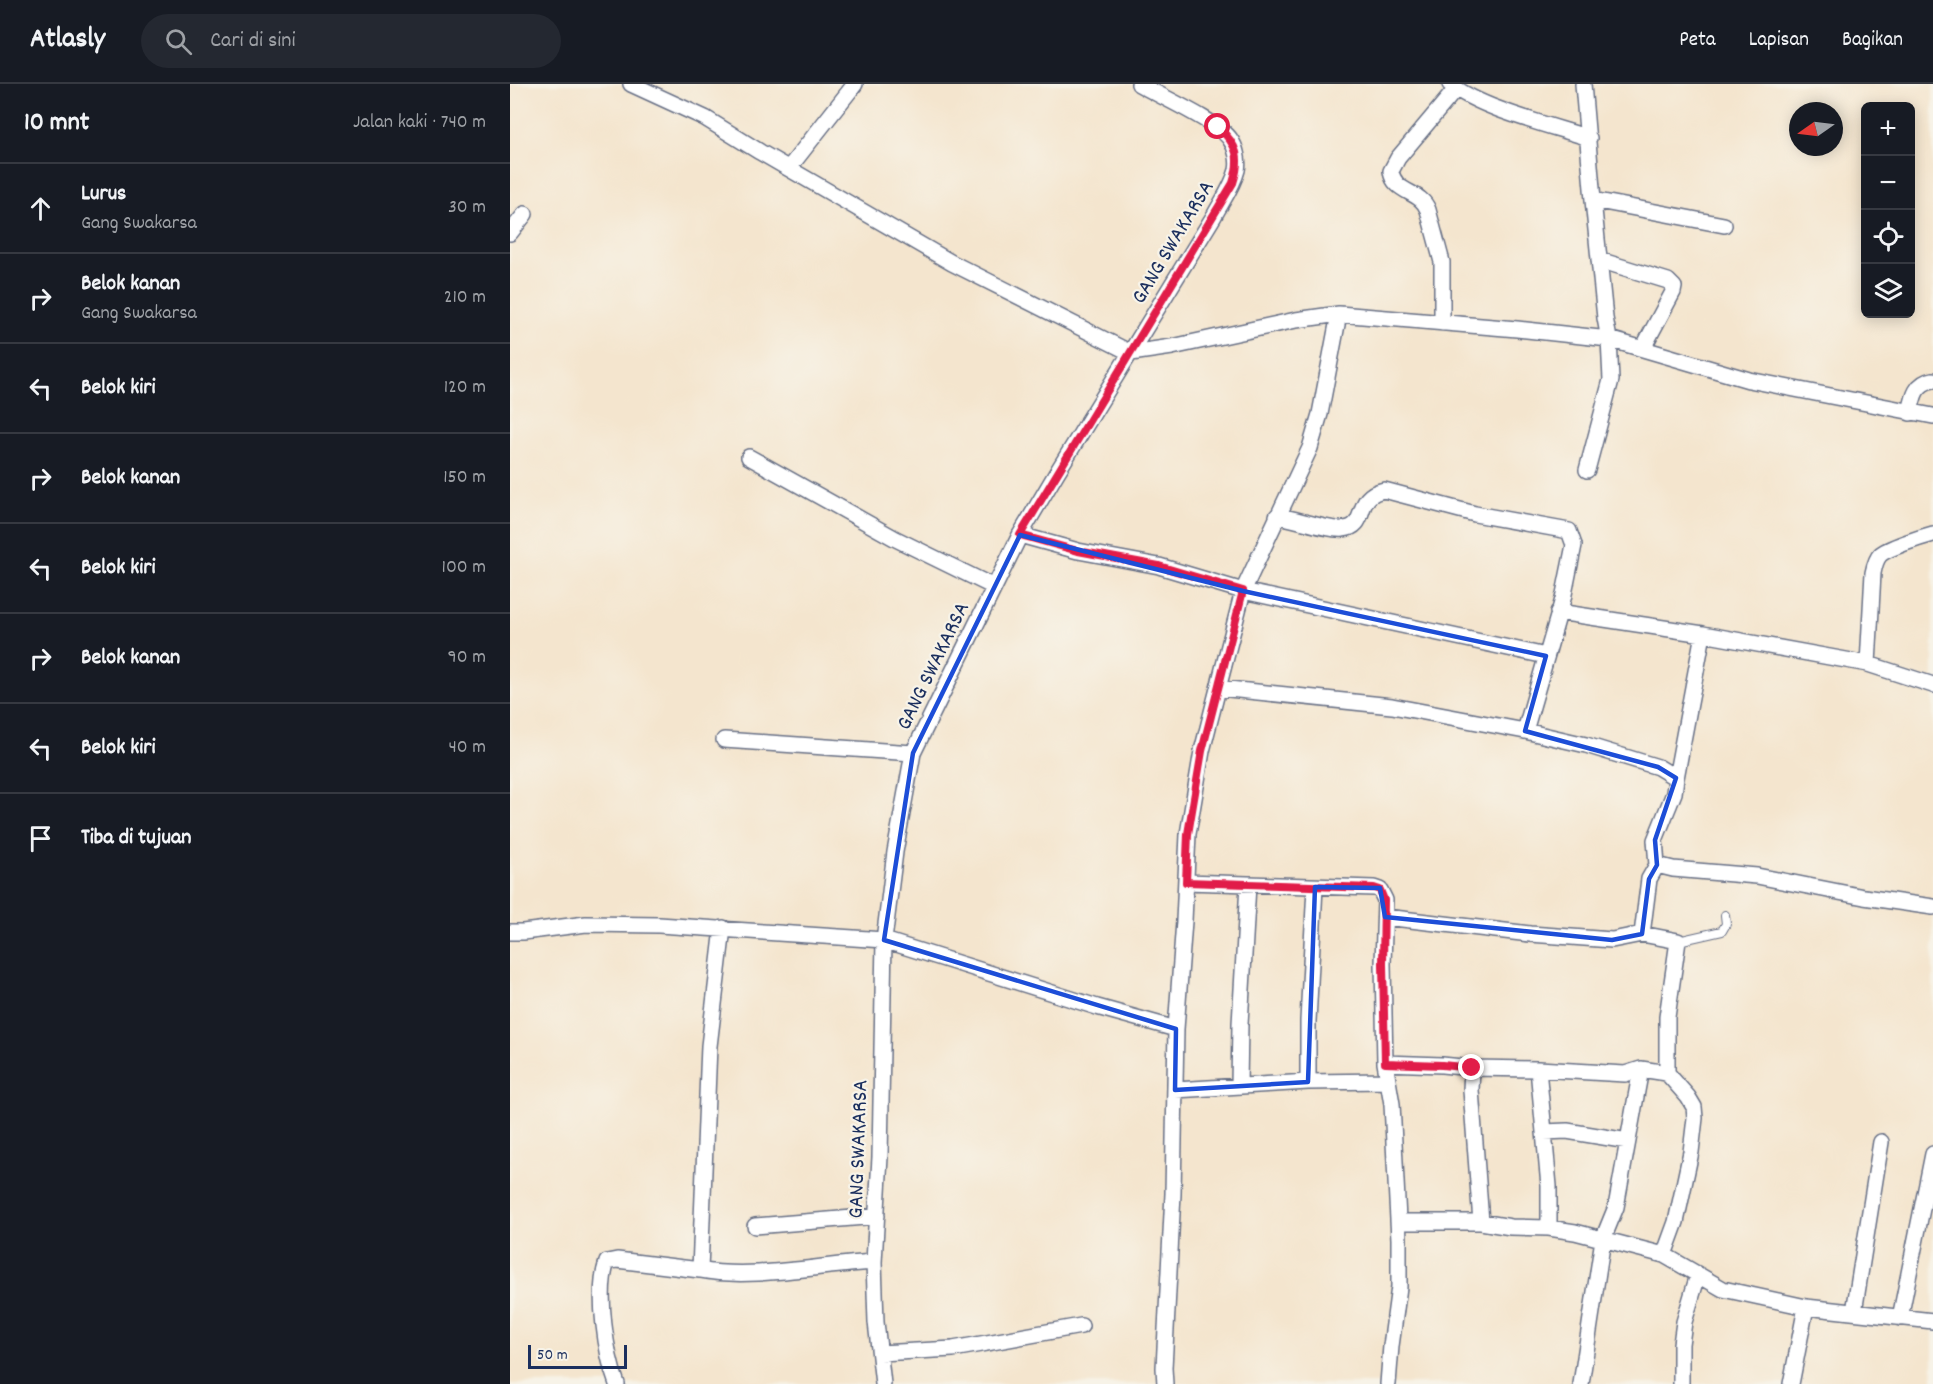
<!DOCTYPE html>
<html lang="id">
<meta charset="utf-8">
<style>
body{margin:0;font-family:Dekko,sans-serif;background:#242831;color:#f1f3f6}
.controls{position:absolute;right:18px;top:18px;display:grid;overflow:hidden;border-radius:9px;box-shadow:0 3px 15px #0003}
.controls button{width:54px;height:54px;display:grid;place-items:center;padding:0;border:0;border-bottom:2px solid #363941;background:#171b24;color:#f1f3f6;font:30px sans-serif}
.compass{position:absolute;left:1279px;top:18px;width:54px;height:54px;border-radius:50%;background:#171b24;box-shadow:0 3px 15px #0003;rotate:256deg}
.scale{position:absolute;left:18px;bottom:15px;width:99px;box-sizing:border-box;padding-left:6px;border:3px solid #1b2f5e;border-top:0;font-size:16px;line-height:21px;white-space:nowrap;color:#1b2f5e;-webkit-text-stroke:4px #f7f3e8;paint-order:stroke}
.stop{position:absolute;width:18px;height:18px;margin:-14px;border:4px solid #e11d48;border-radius:50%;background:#fff}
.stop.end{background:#e11d48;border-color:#fff;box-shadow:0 2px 6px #0008}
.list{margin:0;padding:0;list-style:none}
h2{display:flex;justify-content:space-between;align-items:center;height:78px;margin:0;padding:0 24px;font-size:26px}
h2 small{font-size:20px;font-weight:400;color:#9ea1a6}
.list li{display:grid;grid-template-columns:39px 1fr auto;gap:18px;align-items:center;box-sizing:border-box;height:90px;padding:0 24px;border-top:2px solid #363941}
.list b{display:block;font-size:22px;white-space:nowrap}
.list p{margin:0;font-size:20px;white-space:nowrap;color:#9ea1a6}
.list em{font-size:20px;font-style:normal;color:#9ea1a6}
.icon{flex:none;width:33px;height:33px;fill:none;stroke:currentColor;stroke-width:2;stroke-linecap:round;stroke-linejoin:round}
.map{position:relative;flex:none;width:1423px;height:1300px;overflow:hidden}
header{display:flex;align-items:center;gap:36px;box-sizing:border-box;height:84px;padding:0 30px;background:#171b24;border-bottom:2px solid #363941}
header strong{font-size:28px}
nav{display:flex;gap:33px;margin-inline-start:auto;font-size:21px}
.search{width:420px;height:54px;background:#242831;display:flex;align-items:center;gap:15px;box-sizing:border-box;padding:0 21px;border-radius:33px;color:#9ea1a6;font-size:22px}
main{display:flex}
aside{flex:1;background:#171b24}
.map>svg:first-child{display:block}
</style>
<header>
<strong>Atlasly</strong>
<div class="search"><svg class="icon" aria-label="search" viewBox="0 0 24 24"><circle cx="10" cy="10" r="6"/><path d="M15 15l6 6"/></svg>Cari di sini</div>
<nav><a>Peta</a><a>Lapisan</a><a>Bagikan</a></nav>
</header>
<main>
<aside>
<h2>10 mnt<small>Jalan kaki · 740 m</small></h2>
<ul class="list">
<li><svg class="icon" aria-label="ahead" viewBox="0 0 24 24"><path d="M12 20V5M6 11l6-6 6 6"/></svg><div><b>Lurus</b><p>Gang Swakarsa</p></div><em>30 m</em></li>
<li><svg class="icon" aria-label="right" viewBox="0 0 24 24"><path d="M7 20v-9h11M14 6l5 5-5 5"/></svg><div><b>Belok kanan</b><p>Gang Swakarsa</p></div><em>210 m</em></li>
<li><svg class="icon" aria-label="left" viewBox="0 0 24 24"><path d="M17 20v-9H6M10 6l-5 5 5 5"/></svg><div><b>Belok kiri</b></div><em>120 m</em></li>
<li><svg class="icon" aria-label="right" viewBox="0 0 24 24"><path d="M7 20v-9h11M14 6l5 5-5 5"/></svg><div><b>Belok kanan</b></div><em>150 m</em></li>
<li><svg class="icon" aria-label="left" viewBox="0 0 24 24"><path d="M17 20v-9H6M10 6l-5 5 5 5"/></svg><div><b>Belok kiri</b></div><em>100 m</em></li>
<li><svg class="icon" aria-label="right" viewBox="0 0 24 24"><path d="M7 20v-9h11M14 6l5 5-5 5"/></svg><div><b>Belok kanan</b></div><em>90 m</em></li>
<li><svg class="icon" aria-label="left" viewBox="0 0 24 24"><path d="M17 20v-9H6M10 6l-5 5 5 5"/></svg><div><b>Belok kiri</b></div><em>40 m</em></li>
<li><svg class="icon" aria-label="arrive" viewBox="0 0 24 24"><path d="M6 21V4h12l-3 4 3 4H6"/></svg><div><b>Tiba di tujuan</b></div></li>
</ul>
</aside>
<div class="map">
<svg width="1423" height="1300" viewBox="0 0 1423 1300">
<rect width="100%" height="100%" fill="#f7f3e8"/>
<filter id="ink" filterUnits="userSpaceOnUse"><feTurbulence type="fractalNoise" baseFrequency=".0167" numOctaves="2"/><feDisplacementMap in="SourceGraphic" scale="12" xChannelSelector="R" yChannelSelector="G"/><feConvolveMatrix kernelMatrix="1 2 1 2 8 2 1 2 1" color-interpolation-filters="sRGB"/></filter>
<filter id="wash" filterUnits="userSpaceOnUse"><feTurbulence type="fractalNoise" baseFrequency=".008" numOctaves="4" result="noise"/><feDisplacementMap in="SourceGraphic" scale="24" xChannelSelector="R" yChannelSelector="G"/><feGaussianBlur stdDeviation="1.35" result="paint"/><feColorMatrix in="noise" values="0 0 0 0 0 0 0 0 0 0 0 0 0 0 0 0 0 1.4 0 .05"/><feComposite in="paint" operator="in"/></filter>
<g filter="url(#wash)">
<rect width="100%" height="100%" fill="#f4e5ce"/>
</g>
<g filter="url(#ink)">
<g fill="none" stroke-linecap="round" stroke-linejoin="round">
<defs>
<path id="service" d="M1168,857L1212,847L1216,840L1215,831"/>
<path id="minor" d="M121,0L195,34L250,68L442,179L621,269L662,263L786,236L829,230L1007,245L1099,255L1095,234L1083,116L1073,0
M940,0C971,25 1039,41 1079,54
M279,84L345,0
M1083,116L1214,141
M0,149L15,130
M1089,176L1158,197L1164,203L1163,208L1133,264
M932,239V178L918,126C911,106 884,110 881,87L888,74L946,5
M1400,329C1403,314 1405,299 1423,296
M239,373L386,455L484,503
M1077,386L1101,296L1099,255L1239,296L1423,332
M767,432C784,434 820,447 833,445C860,443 842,412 874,406L965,430L1059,447L1064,461L1053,515L1015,647
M510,451L568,467L649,482L733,507L1036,572
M1048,528L1193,550L1358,580L1423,601
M1358,580L1363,489C1364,484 1366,475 1370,471C1377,464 1412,453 1423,450
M709,604L882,622L1015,647L1076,661L1148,683L1166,694L1164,709L1145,756L1147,781
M214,656L403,669
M1166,694L1193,550
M676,798L864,804L870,806L875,816L873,880L875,979L882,1020L889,1155V1203L881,1262L878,1300
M875,833L1020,850L1102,856L1132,850L1139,795L1147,781L1163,785L1247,792L1354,813L1423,823
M213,844L199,962L190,1186C242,1196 310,1181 364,1178
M0,848H13L76,840L149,841L374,856L587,923L666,945
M1132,850L1168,857L1157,933V989
M875,979L932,981L962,984L961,1006L971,1138
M962,984L1028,985L1115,990L1131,985L1157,989L1178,1013L1184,1023L1185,1034L1181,1068L1166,1138L1154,1171
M1028,985L1034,1048
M798,998V937L805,803
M729,1002L730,940L738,801
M665,1006L798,998L877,997
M888,1138H971L1001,1143L1039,1144L1065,1148L1154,1171L1213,1205L1296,1223L1423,1237
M245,1142L367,1132
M1039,1144V1102L1034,1048L1057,1047L1118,1057
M1344,1228L1371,1058
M1390,1234L1423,1070
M370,1269L443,1265L571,1242
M107,1300C96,1271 86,1208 97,1178L107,1176L190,1186
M373,1300L366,1238L364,1178L370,1073L374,856L385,768L403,669L510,451L546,390L704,132C712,117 723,102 727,86C729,77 726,63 720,55C710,39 648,11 629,0
M655,1300L654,1284L663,1110L666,945L674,837L678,750L692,667L733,507L800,364L810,330L829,230
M1071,1300L1093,1155L1106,1123L1131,985
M1171,1300V1260L1174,1238L1188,1191
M1281,1300L1296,1223"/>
</defs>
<use href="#service" stroke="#676f85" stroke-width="10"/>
<use href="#minor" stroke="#676f85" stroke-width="18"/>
<use href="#service" stroke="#fff" stroke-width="8"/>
<use href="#minor" stroke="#fff" stroke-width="15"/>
</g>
</g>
<g fill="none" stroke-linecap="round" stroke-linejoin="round" filter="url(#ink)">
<path stroke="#e11d48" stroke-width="8" d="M708,43C728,61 731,74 723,99L510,451L568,467L649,482L733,507L692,667L678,750L676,798L864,804L870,806L874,816L873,880L875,979L932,981L962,984"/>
</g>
<path fill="none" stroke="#1d4ed8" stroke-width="4.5" stroke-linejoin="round" d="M510,451L733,507L1036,572L1015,647L1148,683L1166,694L1145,756L1147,781L1139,795L1132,850L1102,856L875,833L870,804L805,803L798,998L665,1006L666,945L374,856L403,669Z"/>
<g text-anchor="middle" stroke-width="4.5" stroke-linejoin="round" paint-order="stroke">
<g font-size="22" fill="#1b2f5e" stroke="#f7f3e8">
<text transform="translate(661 157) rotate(-59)" y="8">GANG SWAKARSA</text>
<text transform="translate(421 581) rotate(-64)" y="8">GANG SWAKARSA</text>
<text transform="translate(346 1065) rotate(-88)" y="8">GANG SWAKARSA</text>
</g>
</g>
</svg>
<div class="controls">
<button>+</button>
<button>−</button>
<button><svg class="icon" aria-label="locate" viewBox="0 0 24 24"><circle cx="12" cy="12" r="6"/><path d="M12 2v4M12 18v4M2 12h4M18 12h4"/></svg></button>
<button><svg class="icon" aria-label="layers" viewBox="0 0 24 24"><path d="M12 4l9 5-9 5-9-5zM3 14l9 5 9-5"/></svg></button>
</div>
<svg class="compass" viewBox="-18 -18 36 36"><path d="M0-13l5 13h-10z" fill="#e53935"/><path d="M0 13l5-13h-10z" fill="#9ea1a6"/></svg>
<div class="scale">50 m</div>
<div class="stop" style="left:708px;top:43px"></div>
<div class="stop end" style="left:962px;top:984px"></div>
</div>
</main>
